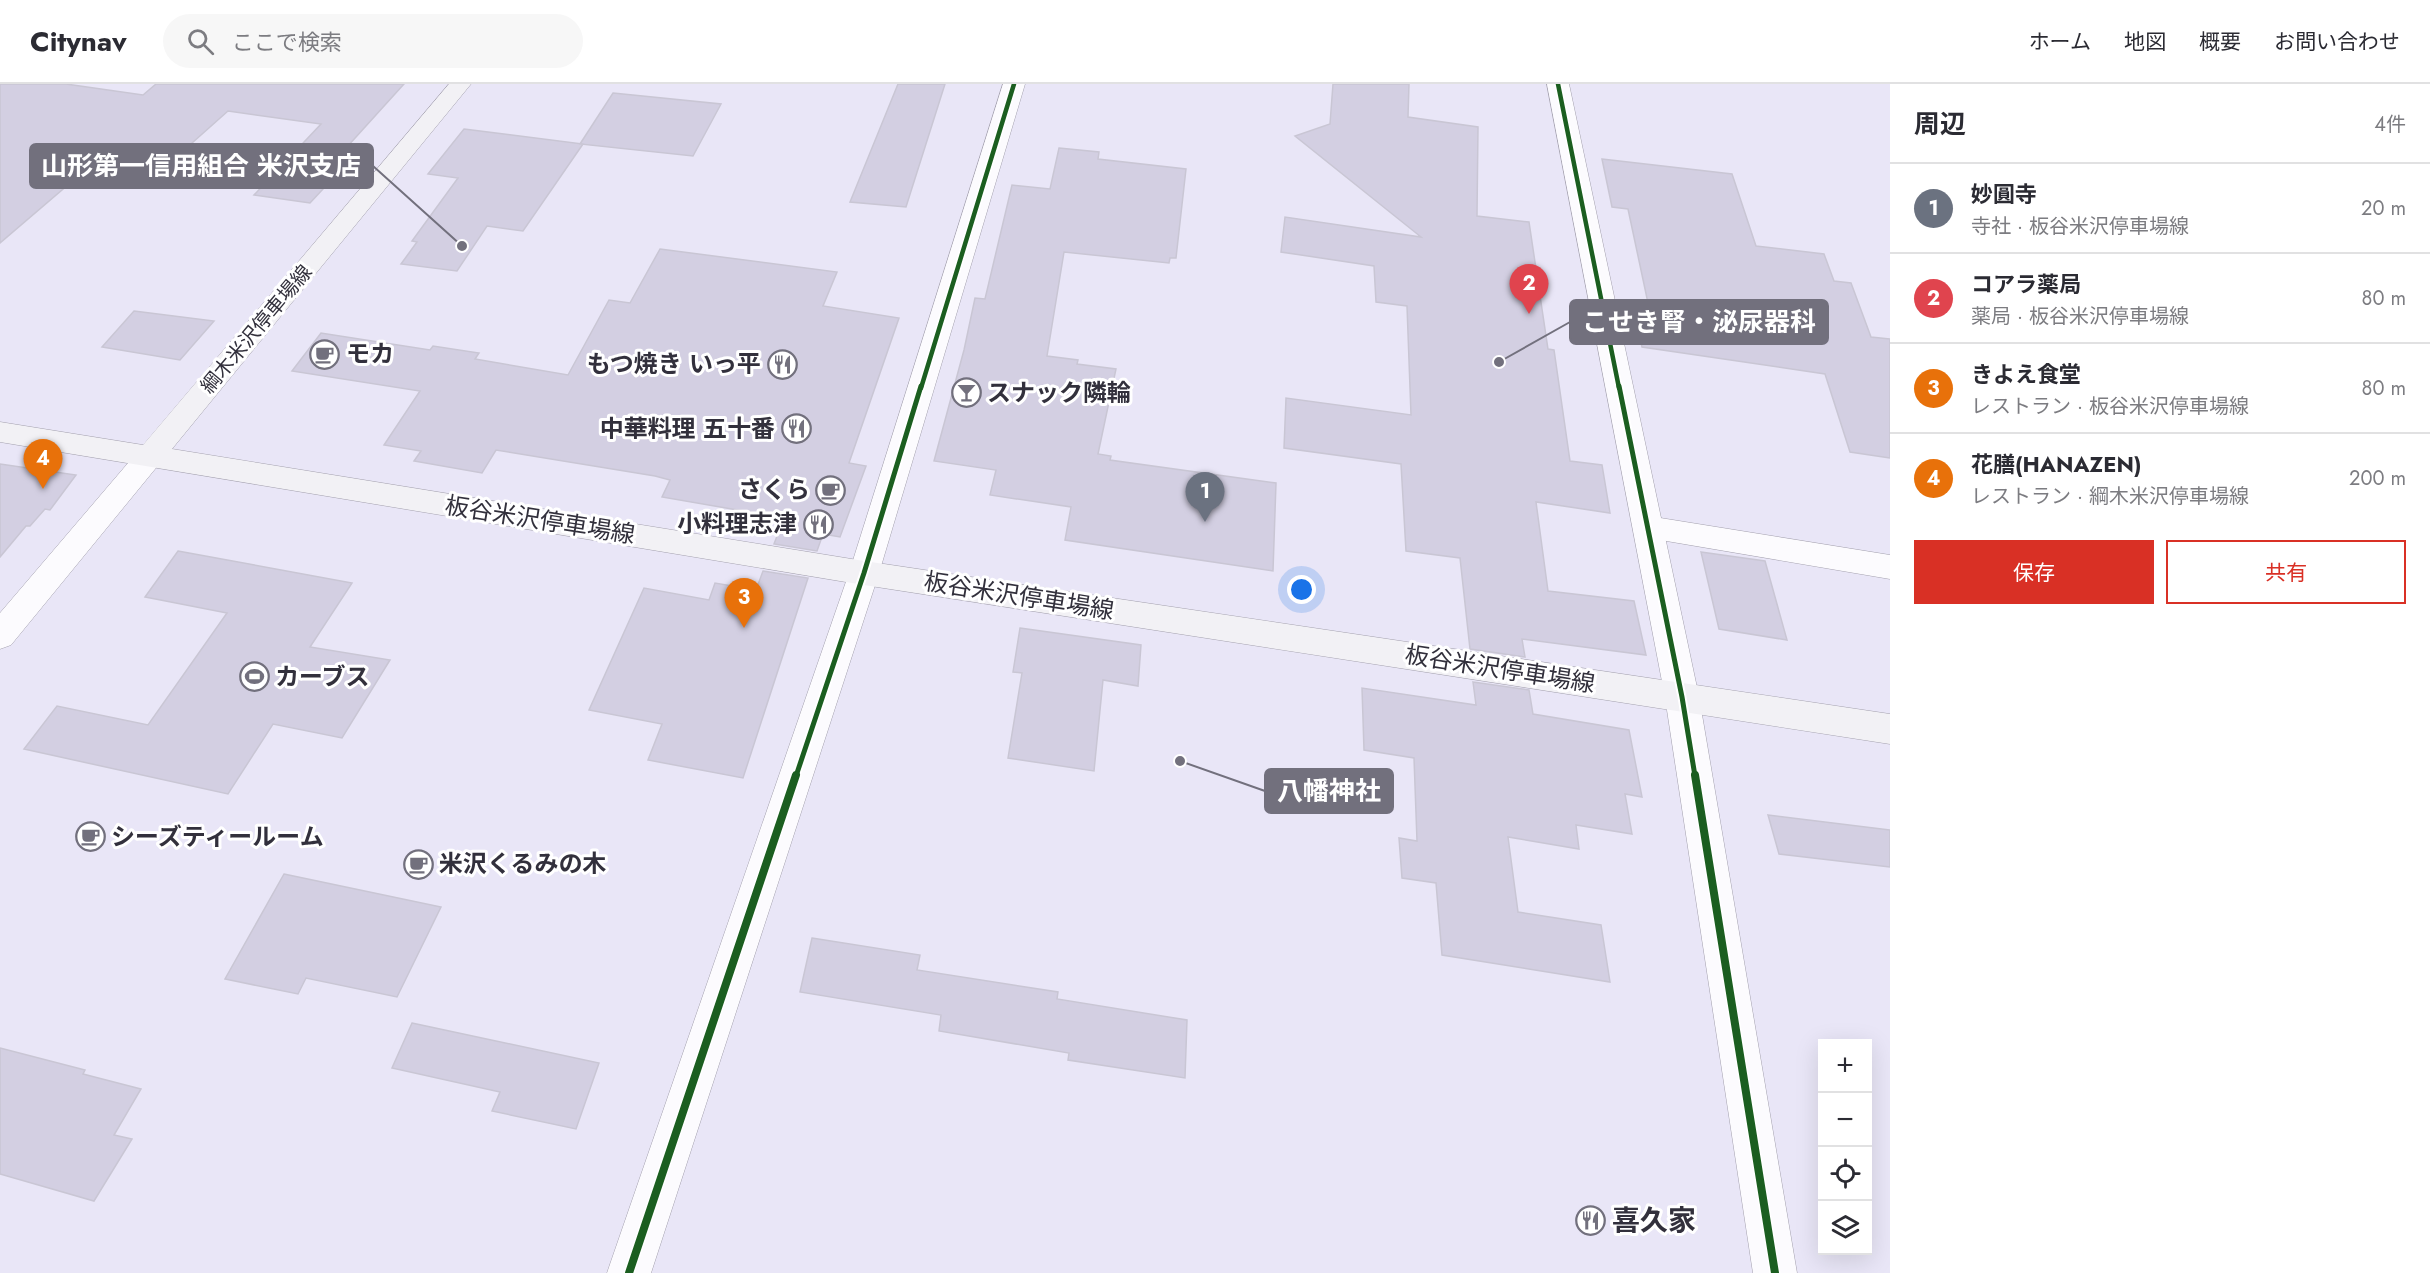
<!DOCTYPE html>
<html lang="ja">
<meta charset="utf-8">
<style>
body{margin:0;font-family:Jost,"Noto Sans JP",sans-serif;background:#f7f7f7;color:#2b2b33}
.controls{position:absolute;right:18px;bottom:18px;display:grid;overflow:hidden;border-radius:0px;box-shadow:0 6px 24px #0002}
.controls button{width:54px;height:54px;display:grid;place-items:center;padding:0;border:0;border-bottom:2px solid #e1e1e2;background:#fff;color:#2b2b33;font:30px sans-serif}
.you{position:absolute;left:1302px;top:506px;width:21px;height:21px;margin:-15px;border:4px solid #fff;border-radius:50%;background:#1a73e8;box-shadow:0 0 0 9px #1a73e833}
.badge{display:grid;place-items:center;width:39px;height:39px;border-radius:50%;background:#d93025;color:#fff;font-size:20px;font-weight:700}
.pin{position:absolute;translate:-50% -50px;filter:drop-shadow(0 2px 3px #0008)}
.pin::after{content:'';position:absolute;top:32px;width:21px;height:18px;background:inherit;clip-path:polygon(0 0,100% 0,50% 100%)}
.list{margin:0;padding:0;list-style:none}
h2{display:flex;justify-content:space-between;align-items:center;height:78px;margin:0;padding:0 24px;font-size:26px}
h2 small{font-size:20px;font-weight:400;color:#7c7c81}
.list li{display:grid;grid-template-columns:39px 1fr auto;gap:18px;align-items:center;box-sizing:border-box;height:90px;padding:0 24px;border-top:2px solid #e1e1e2}
.list b{display:block;font-size:22px;white-space:nowrap}
.list p{margin:0;font-size:20px;white-space:nowrap;color:#7c7c81}
.list em{font-size:20px;font-style:normal;color:#7c7c81}
.actions{display:flex;gap:12px;padding:18px 24px}
.actions a{flex:1;padding:14px 0;border:2px solid #d93025;border-radius:0px;text-align:center;font-size:21px;color:#d93025}
.actions .main{background:#d93025;color:#fff}
.icon{flex:none;width:33px;height:33px;fill:none;stroke:currentColor;stroke-width:2;stroke-linecap:round;stroke-linejoin:round}
.map{position:relative;flex:none;width:1890px;height:1189px;overflow:hidden}
header{display:flex;align-items:center;gap:36px;box-sizing:border-box;height:84px;padding:0 30px;background:#fff;border-bottom:2px solid #e1e1e2}
header strong{font-size:28px}
nav{display:flex;gap:33px;margin-inline-start:auto;font-size:21px}
.search{width:420px;height:54px;background:#f7f7f7;display:flex;align-items:center;gap:15px;box-sizing:border-box;padding:0 21px;border-radius:33px;color:#7c7c81;font-size:22px}
main{display:flex}
aside{flex:1;background:#fff}
.map>svg:first-child{display:block}
</style>
<header>
<strong>Citynav</strong>
<div class="search"><svg class="icon" aria-label="search" viewBox="0 0 24 24"><circle cx="10" cy="10" r="6"/><path d="M15 15l6 6"/></svg>ここで検索</div>
<nav><a>ホーム</a><a>地図</a><a>概要</a><a>お問い合わせ</a></nav>
</header>
<main>
<div class="map">
<svg width="1890" height="1189" viewBox="0 0 1890 1189">
<rect width="100%" height="100%" fill="#e9e6f7"/>
<path fill="#d3cfe2" stroke="#c9c6d4" stroke-width="1.5" d="M0,0H66L143,11L156,0H404L337,74L350,76L310,119L254,111L321,40L228,27L174,75L110,65L0,159Z
M898,0H945L906,123L850,118Z
M1333,0H1409L1408,33L1478,43L1477,132L1529,138L1548,265L1554,266L1570,377L1602,381L1610,429L1536,418L1548,507L1634,517L1646,571L1522,555L1525,573L1470,565L1460,474L1406,467L1401,380L1284,364L1286,314L1411,331L1407,222L1376,218L1374,182L1281,168L1285,133L1421,153L1295,52L1330,40Z
M613,9L721,20L693,72L580,60Z
M464,45L583,60L523,147L487,142L457,187L401,180L417,158L412,157L458,94L428,90Z
M1059,64L1099,68L1098,75L1186,85L1176,174H1170L1169,179L1064,168L1047,272L1078,276L1077,280L1116,285L1098,370L1111,372L1110,376L1276,399L1273,487L1065,456L1071,423L990,411L996,386L934,377L964,266L975,214L985,215L1012,101L1050,105Z
M1602,75L1732,90L1756,162L1824,170L1834,197L1851,199L1871,253L1890,255V374L1850,368L1825,290L1642,263L1632,217L1648,219L1628,125L1612,123Z
M660,165L837,188L823,222L899,234L849,379L866,382L840,453L823,450L817,467L774,460L784,434L662,413L670,396L655,392L496,366L482,389L414,377L421,367L384,361L420,307L292,287L321,249L430,266L433,262L479,269L475,275L568,291L609,216L630,219Z
M134,227L214,237L180,276L102,263Z
M0,380L76,391L50,426L45,425L30,442H26L0,473Z
M178,467L352,499L310,563L390,576L342,654L273,640L228,710L24,665L57,622L148,641L227,529L145,513Z
M1701,468L1765,477L1787,556L1719,545Z
M763,487L808,494L743,694L648,676L662,640L589,626L644,504L709,516L715,499L756,506Z
M1020,544L1141,561L1138,602L1103,596L1094,687L1008,674L1022,589L1013,588Z
M1473,598L1529,606L1533,630L1629,646L1642,713L1625,710L1632,750L1576,741L1579,765L1508,753L1518,828L1601,841L1610,898L1442,871L1436,799L1402,794L1399,754L1417,757L1414,674L1364,666L1362,604L1476,621Z
M1768,731L1890,746V783L1779,770Z
M284,790L441,823L397,913L306,894L298,910L225,895Z
M812,854L920,871L917,886L1058,908L1057,915L1187,936L1185,994L1068,976L1069,969L939,947L941,931L800,908Z
M412,939L599,979L576,1045L492,1027L500,1008L392,984Z
M0,964L85,986L83,990L141,1005L114,1051L132,1055L94,1117L0,1090Z"/>
<g fill="none" stroke-linecap="round" stroke-linejoin="round">
<defs>
<path id="minor" d="M1648,432L1890,471V495L1637,452L1633,444L1637,436Z"/>
<path id="tertiary" d="M1003,0H1025L879,489L651,1189H607L849,489Z
M1547,0H1569L1699,613L1797,1189H1753L1665,613Z
M150,361L160,365L164,372L160,379L11,561L0,565V529L140,365Z"/>
<path id="secondary" d="M449,0H471L172,365L864,477L1890,630V660L864,501L0,358V338L143,361Z"/>
</defs>
<use href="#minor" stroke="#a3a0ad" stroke-width="1"/>
<use href="#tertiary" stroke="#a3a0ad" stroke-width="1"/>
<use href="#secondary" stroke="#a3a0ad" stroke-width="1"/>
<use href="#minor" fill="#fcfbfe" fill-rule="evenodd"/>
<use href="#tertiary" fill="#fcfbfe" fill-rule="evenodd"/>
<use href="#secondary" fill="#f2f1f5" fill-rule="evenodd"/>
<defs>
<path id="cycleway-far2" d="M1558,0L1619,304
M921,304L1014,0"/>
<path id="cycleway-far1" d="M1619,302L1682,613L1695,692
M796,692L864,489L921,302"/>
<path id="cycleway" d="M1695,691L1775,1189
M629,1189L796,691"/>
</defs>
<use href="#cycleway-far2" stroke="#fff" stroke-width="8"/>
<use href="#cycleway-far1" stroke="#fff" stroke-width="9"/>
<use href="#cycleway" stroke="#fff" stroke-width="11"/>
<use href="#cycleway-far2" stroke="#1b5e20" stroke-width="4.5"/>
<use href="#cycleway-far1" stroke="#1b5e20" stroke-width="5"/>
<use href="#cycleway" stroke="#1b5e20" stroke-width="8"/>
</g>
<defs>
<symbol id="cafe-ring" viewBox="-11 -11 22 22"><circle r="9.5" fill="#fff" stroke="#72707d" stroke-width="1.5"/><path d="M-5.5-4.5H6V0H3Q3 3.5 0 3.5H-2.5Q-5.5 3.5-5.5 0ZM3-3.2v2h1.7v-2ZM-6 4.5H4V6H-6Z" fill="#72707d"/></symbol>
<symbol id="restaurant-ring" viewBox="-11 -11 22 22"><circle r="9.5" fill="#fff" stroke="#72707d" stroke-width="1.5"/><path d="M-5-6h1v4h1v-4h1v4h1v-4h1v5L-1.5 .5V6h-2V.5L-5-1ZM5-6V6H3V1.5H1.5Q1.5-4 5-6Z" fill="#72707d"/></symbol>
<symbol id="bar-ring" viewBox="-11 -11 22 22"><circle r="9.5" fill="#fff" stroke="#72707d" stroke-width="1.5"/><path d="M-6-5H6L.8 .8V4.5H3.5V6h-7V4.5H-.8V.8Z" fill="#72707d"/></symbol>
<symbol id="stadium-ring" viewBox="-11 -11 22 22"><circle r="9.5" fill="#fff" stroke="#72707d" stroke-width="1.5"/><path d="M0-5a6.5 5 0 1 0 0 10a6.5 5 0 1 0 0-10ZM-3.5-1.8h7v3.6h-7Z" fill="#72707d"/></symbol>
</defs>
<g fill-rule="evenodd">
<use href="#cafe-ring" x="308" y="254" width="33" height="33"/>
<use href="#restaurant-ring" x="766" y="264" width="33" height="33"/>
<use href="#bar-ring" x="950" y="292" width="33" height="33"/>
<use href="#restaurant-ring" x="780" y="328" width="33" height="33"/>
<use href="#cafe-ring" x="814" y="390" width="33" height="33"/>
<use href="#restaurant-ring" x="802" y="424" width="33" height="33"/>
<use href="#stadium-ring" x="238" y="576" width="33" height="33"/>
<use href="#cafe-ring" x="74" y="736" width="33" height="33"/>
<use href="#cafe-ring" x="402" y="764" width="33" height="33"/>
<use href="#restaurant-ring" x="1574" y="1120" width="33" height="33"/>
</g>
<g text-anchor="middle" stroke-width="6" stroke-linejoin="round" paint-order="stroke">
<g font-size="20" fill="#32303c" stroke="#fff">
<text transform="translate(256 245) rotate(-50)" y="7">綱木米沢停車場線</text>
</g>
<g font-size="24" font-weight="bold" fill="#32303c" stroke="#fff" text-anchor="start">
<text x="346" y="278">モカ</text>
<text x="761" y="288" text-anchor="end">もつ焼き いっ平</text>
<text x="987" y="317">スナック隣輪</text>
<text x="775" y="353" text-anchor="end">中華料理 五十番</text>
<text x="810" y="414" text-anchor="end">さくら</text>
<text x="797" y="448" text-anchor="end">小料理志津</text>
<text x="275" y="601">カーブス</text>
<text x="111" y="761">シーズティールーム</text>
<text x="439" y="788">米沢くるみの木</text>
</g>
<g font-size="24" fill="#32303c" stroke="#fff">
<text transform="translate(540 436) rotate(9)" y="8">板谷米沢停車場線</text>
<text transform="translate(1019 512) rotate(9)" y="8">板谷米沢停車場線</text>
<text transform="translate(1500 585) rotate(9)" y="8">板谷米沢停車場線</text>
</g>
<g font-size="28" font-weight="bold" fill="#32303c" stroke="#fff" text-anchor="start">
<text x="1612" y="1146">喜久家</text>
</g>
</g>
<path fill="none" stroke="#72707d" stroke-width="2" d="M462 162L373 82M1499 278L1570 238M1180 677L1265 707"/>
<g fill="#72707d" stroke="#fff" stroke-width="2">
<circle cx="462" cy="162" r="6"/>
<circle cx="1499" cy="278" r="6"/>
<circle cx="1180" cy="677" r="6"/>
</g>
<g fill="#72707d" stroke="#72707d" stroke-width="2">
<rect x="30" y="60" width="343" height="44" rx="6"/>
<rect x="1570" y="216" width="258" height="44" rx="6"/>
<rect x="1265" y="685" width="128" height="44" rx="6"/>
</g>
<g font-size="26" text-anchor="middle" font-weight="bold" fill="#fff">
<text x="201" y="91">山形第一信用組合 米沢支店</text>
<text x="1699" y="247">こせき腎・泌尿器科</text>
<text x="1329" y="716">八幡神社</text>
</g>
</svg>
<div class="controls">
<button>+</button>
<button>−</button>
<button><svg class="icon" aria-label="locate" viewBox="0 0 24 24"><circle cx="12" cy="12" r="6"/><path d="M12 2v4M12 18v4M2 12h4M18 12h4"/></svg></button>
<button><svg class="icon" aria-label="layers" viewBox="0 0 24 24"><path d="M12 4l9 5-9 5-9-5zM3 14l9 5 9-5"/></svg></button>
</div>
<div class="you"></div>
<div class="pin badge" style="left:1205px;top:438px;background:#6b7280">1</div>
<div class="pin badge" style="left:1529px;top:230px;background:#e0444e">2</div>
<div class="pin badge" style="left:744px;top:544px;background:#e8710a">3</div>
<div class="pin badge" style="left:43px;top:405px;background:#e8710a">4</div>
</div>
<aside>
<h2>周辺<small>4件</small></h2>
<ul class="list">
<li><span class="badge" style="background:#6b7280">1</span><div><b>妙圓寺</b><p>寺社 · 板谷米沢停車場線</p></div><em>20 m</em></li>
<li><span class="badge" style="background:#e0444e">2</span><div><b>コアラ薬局</b><p>薬局 · 板谷米沢停車場線</p></div><em>80 m</em></li>
<li><span class="badge" style="background:#e8710a">3</span><div><b>きよえ食堂</b><p>レストラン · 板谷米沢停車場線</p></div><em>80 m</em></li>
<li><span class="badge" style="background:#e8710a">4</span><div><b>花膳(HANAZEN)</b><p>レストラン · 綱木米沢停車場線</p></div><em>200 m</em></li>
</ul>
<div class="actions"><a class="main">保存</a><a>共有</a></div>
</aside>
</main>
